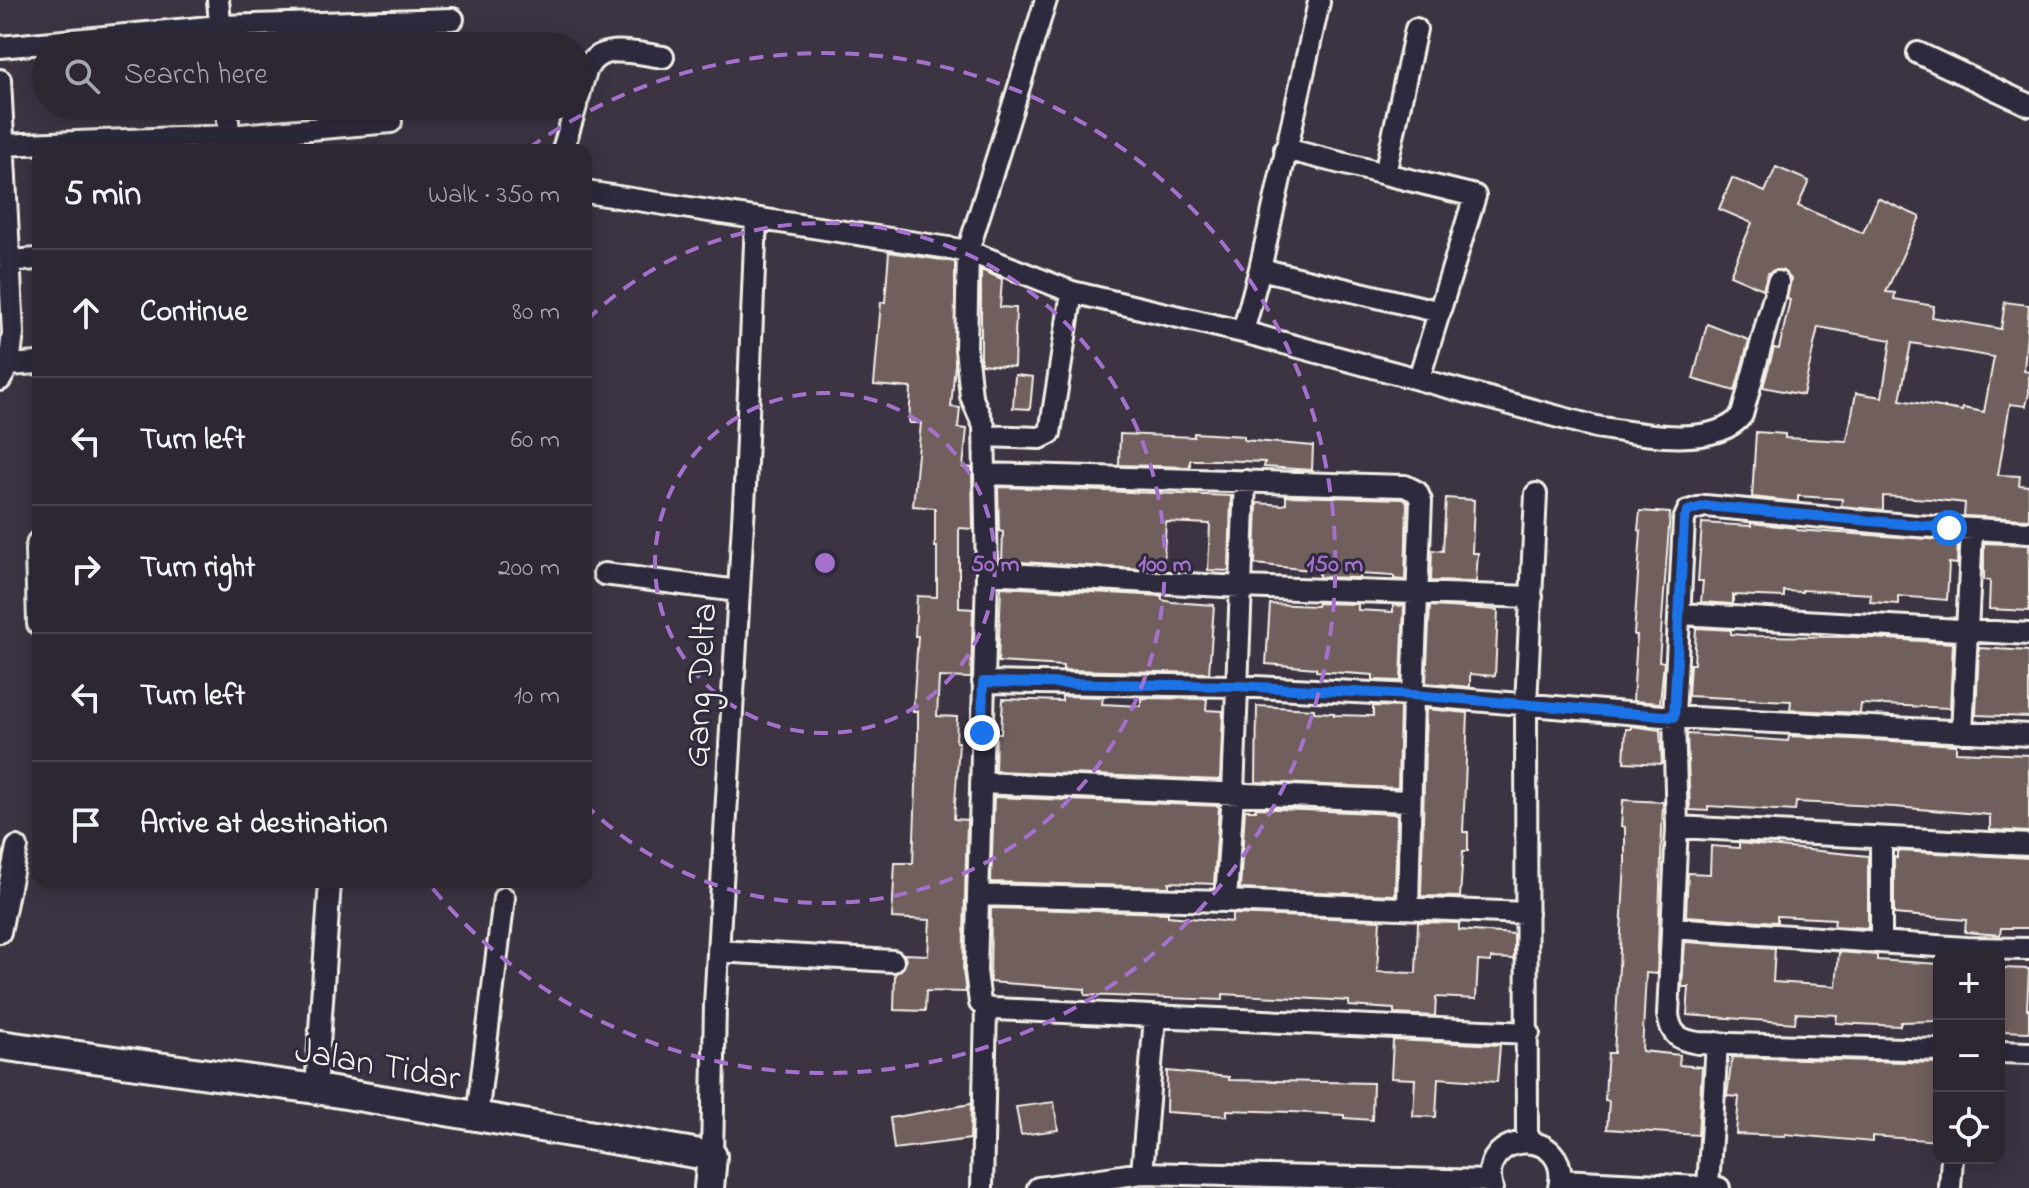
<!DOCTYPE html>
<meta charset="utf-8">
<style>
body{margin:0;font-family:"Indie Flower",sans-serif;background:#352f3a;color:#f1f3f6}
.controls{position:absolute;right:24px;bottom:24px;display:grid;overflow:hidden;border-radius:16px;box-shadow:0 4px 20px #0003}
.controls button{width:72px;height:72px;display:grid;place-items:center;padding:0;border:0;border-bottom:2px solid #48444d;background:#2d2732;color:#f1f3f6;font:40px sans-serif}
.stop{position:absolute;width:24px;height:24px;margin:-18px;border:6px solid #1a73e8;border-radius:50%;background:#fff}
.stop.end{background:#1a73e8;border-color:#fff;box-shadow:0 2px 8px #0008}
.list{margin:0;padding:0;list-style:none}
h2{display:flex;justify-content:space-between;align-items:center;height:104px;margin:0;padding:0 32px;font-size:34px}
h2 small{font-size:26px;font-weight:400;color:#a7a5ac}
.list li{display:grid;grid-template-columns:52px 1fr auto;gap:24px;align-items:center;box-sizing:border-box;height:128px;padding:0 32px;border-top:2px solid #48444d}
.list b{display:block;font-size:30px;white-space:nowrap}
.list em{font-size:26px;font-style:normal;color:#a7a5ac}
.icon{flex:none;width:44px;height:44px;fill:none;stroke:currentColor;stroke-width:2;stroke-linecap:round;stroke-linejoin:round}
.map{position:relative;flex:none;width:2029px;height:1188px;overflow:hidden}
.search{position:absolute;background:#2d2732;box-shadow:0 4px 20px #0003;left:32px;top:32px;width:560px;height:88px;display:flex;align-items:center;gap:20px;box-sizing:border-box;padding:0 28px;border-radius:44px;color:#a7a5ac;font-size:30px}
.panel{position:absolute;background:#2d2732;box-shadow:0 4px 20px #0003;left:32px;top:144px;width:560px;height:744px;border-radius:16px}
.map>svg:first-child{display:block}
</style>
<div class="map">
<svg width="2029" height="1188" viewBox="0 0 2029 1188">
<rect width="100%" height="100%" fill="#3c3443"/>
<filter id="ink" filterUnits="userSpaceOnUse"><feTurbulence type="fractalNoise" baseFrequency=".0125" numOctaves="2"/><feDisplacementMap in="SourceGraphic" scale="16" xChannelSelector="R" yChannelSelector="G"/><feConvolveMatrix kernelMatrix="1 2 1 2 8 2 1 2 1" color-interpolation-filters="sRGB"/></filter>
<g filter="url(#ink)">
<path fill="#705e5d" stroke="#f4f1e8" stroke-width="2" fill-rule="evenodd" d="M1776,167L1809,181L1798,206L1863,233L1878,198L1920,217L1886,292L1895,293L1894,299L1934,306L1932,317L2001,329L2005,302L2029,305L2024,371L2029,372V393L2026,406L2010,404L1998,475L2020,476L2019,485L2029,486V519L1964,516L1965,503L1930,499L1883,496V510L1841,506L1842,499L1798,496V502L1752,497L1756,432L1785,434V438L1847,441L1856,393L1882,397L1891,340L1818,327L1803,395L1763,387L1774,348L1779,349L1790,300L1787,299L1791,279L1782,270H1774L1768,273L1763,289L1730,275L1752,223L1719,209L1732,178L1765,192ZM1911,343L1994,357L1984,412L1963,408L1962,411L1900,400Z
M889,252L955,262V364L951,407L960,408L958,428L967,429L963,467L972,468L973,529L959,528V608L973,609L971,678L939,677L937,716L957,717L956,742H959L954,819L967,820L963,971L966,992L926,991L925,1011L894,1010L895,974L904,967L906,961L904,954L928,955L930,920L892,918L895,863H913L918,736V711H913L918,636H915L917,596L937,597V547H935V508L913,506L921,423H909L911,388L874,385L881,302H885Z
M981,270L1002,279L1000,307L1016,308L1014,367L981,364Z
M1707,324L1749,340L1735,391L1693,379Z
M1015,375L1033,377L1030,409L1013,408Z
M1194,433L1244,436V440L1313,446L1312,470L1264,467L1265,462L1217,460H1190V467L1119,465L1120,434L1194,437Z
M998,487L1231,496L1229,571L1208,570L1210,524L1166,522L1163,570L1002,561L1003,532L999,531Z
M1286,496L1402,499L1407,502L1405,580L1394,579V576L1359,574V578L1319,577V571L1255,564L1257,503L1283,505L1286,503Z
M1446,498L1474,500L1472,553H1478L1476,582L1431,581L1432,550L1443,551Z
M1640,511L1670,513L1659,661L1664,662L1660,703L1633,701L1637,635H1634L1641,531L1638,530Z
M1702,523L1751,526V523L1796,528V530L1958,541L1957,564L1949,563L1947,600L1898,596V604L1870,602L1871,594L1802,590V592L1784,591V597L1733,595V604L1701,602L1703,581H1698Z
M1984,543L2029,545V611L1989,609L1990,581L1984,580Z
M1001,587L1162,596V600L1172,602L1214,605L1209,673L1063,670V666L998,662Z
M1318,603L1358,604V610L1393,612V605L1404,606L1401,681L1373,680V675L1316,671V668L1266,664L1270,604L1317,606Z
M1430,606L1498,610L1495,676L1470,674V687L1426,683Z
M1696,628L1731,630V634L1756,636L1854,637L1953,643L1950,708L1861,704L1860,713L1790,710L1791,701L1688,696L1690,664H1694Z
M1979,648L2029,651V717L1976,715Z
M1062,696L1103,697L1102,704L1141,706V698L1207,699L1206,710L1223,711L1220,780L995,771L996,733H1001L1003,699L1062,701Z
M1257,706L1314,709V712L1334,713V715L1373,716V706L1400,707L1398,788L1256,782Z
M1426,709L1468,713L1463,832H1468V851H1463L1460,897L1421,896Z
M1631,726L1660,730L1662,764L1624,762L1626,729H1631Z
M1687,734L1788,741L1789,736L1892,741L1956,745V752L2029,755V832L1990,830V815L1895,807L1796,802L1795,811L1708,806V811L1690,810Z
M994,797L1219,806L1214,884L1169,882V887L991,882Z
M1623,800L1663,802L1657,974L1646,973L1642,1051L1680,1055L1679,1065L1702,1067L1698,1135L1607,1129L1609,1101L1605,1100L1606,1079L1608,1053H1614L1625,863V827L1621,826Z
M1256,808L1397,814L1395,895L1240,889L1245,810H1256Z
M1739,843L1868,856V928L1834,926L1835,919L1777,916V922L1686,916L1688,873L1710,874L1711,846L1739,848Z
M1897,851L2029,858V928H2001L2000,935L1965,932L1966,920L1894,914V857L1897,858Z
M991,908L1168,913V916L1232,922V914L1380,920L1377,972L1416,973L1418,922L1459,923V930L1514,934V959L1491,958V962L1478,961L1476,999L1436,997L1435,1016L1394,1014V1009L1349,1006V1001L1223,994V1000L1085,995V989L990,982Z
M1685,942L1775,948L1773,982L1836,986L1839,952L1877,955V960L1939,964V1021L1901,1022L1900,1026L1836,1023L1837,1015L1796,1013L1795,1023L1687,1015L1689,987H1682Z
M2003,968L2029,969L2027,1009H2029V1032L2001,1031Z
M1393,1040L1500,1045L1497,1082L1438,1078L1436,1117L1413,1116L1415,1079L1391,1078Z
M1732,1057L1939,1063V1141L1872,1136V1142L1785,1134V1136L1736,1134L1739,1097L1727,1096Z
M1167,1071L1229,1077V1080L1373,1083L1372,1120L1344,1118V1115L1291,1112L1227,1110V1116L1166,1112Z
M1054,1102L1058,1130L1021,1135L1016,1107Z
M971,1104L970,1139L894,1149L890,1118Z"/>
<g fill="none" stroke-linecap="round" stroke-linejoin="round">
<defs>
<path id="street" d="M218,0L222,46
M1046,0L968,251L966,349L971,396L984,426L987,573L976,971L980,1003L986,1008L995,1009L1529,1033
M0,47L220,26L453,19
M1918,53L2029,105
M0,80L13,333L9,365L0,380
M578,99C581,89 583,78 587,69C599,41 639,54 663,57
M227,106L230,150
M0,145L229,136L391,122
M1285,149L1385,174L1416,29
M563,150L576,106
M1385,174L1475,196L1419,378
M586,192L968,251L1072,292L1243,332L1596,427C1634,433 1715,450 1742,415L1778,282
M9,261L38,259
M1260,269L1440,312
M1243,332L1260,269L1319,2
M9,365L38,363
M985,436L1040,438L1050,433L1072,292
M985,474L1405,486L1417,492L1421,501L1413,695L1408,908
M38,542L36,550L38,624
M987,573L1241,587L1532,597
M604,574L738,591
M1681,614L2029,634
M983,682L1236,686L1413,695L1674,717L2029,735
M1962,732L1972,530
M981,783L1409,801
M1677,827L2029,845
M978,895L1226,901L1527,913
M1226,901L1233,793L1245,481
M1672,928L1966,948L2029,949
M0,932L17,847
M1881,941V838
M718,951L893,961
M1939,1050L1698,1043C1679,1040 1671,1035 1668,1015L1677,827L1674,717L1684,520L1688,511L1705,506L1917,526L2029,532
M1999,1052L2029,1053
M316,1089L330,882
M477,1117L504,898
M1527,1141L1526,705L1536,494
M712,1156L715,1005L745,487L756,219
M1142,1173L1155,1017
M1561,1180L1719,1188
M1708,1187L1717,1043
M982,1188L986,1008
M1038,1188L1142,1173L1490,1181
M1492,1188C1475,1130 1573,1125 1559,1188
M1950,1188L1952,1158"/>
<path id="secondary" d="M0,1045L316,1089L712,1156L709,1188"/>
</defs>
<use href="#street" stroke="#f4f1e8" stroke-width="26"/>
<use href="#secondary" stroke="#f4f1e8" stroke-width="34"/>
<use href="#street" stroke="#2f2a3d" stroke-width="20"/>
<use href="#secondary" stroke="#2f2a3d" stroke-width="28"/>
</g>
</g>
<g fill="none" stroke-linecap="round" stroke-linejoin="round" filter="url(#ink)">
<path stroke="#1a73e8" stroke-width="10" d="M982,733L983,682L1236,686L1413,695L1674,717L1684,520L1688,511L1705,506L1949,528"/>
</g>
<g fill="none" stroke="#a571cd" stroke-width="4" stroke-dasharray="14 10">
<circle cx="825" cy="563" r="170"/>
<path d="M587 320A340 340 0 1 1 587 806"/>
<path d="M529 148A510 510 0 1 1 429 884"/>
</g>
<g text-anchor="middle" stroke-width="6" stroke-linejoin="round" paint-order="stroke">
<g font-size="36" fill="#f4f1e8" stroke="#2f2a3d">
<text transform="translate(698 685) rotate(-87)" y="13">Gang Delta</text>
<text transform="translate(378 1062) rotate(10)" y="13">Jalan Tidar</text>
</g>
</g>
<circle cx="825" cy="563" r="12" fill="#a571cd" stroke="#2f2a3d" stroke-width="4"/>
<g font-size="24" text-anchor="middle" font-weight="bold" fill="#a571cd" stroke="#2f2a3d" stroke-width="6" stroke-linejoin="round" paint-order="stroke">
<text x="995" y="571">50 m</text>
<text x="1165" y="571">100 m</text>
<text x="1335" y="571">150 m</text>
</g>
</svg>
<div class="controls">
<button>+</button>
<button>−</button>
<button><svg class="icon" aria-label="locate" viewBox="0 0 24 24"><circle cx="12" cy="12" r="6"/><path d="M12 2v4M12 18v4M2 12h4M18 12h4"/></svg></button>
</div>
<div class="stop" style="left:1949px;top:528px"></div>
<div class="stop end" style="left:982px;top:733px"></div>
<div class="search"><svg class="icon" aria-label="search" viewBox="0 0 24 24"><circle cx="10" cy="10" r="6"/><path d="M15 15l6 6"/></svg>Search here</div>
<section class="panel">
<h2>5 min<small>Walk · 350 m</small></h2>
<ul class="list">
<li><svg class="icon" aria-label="ahead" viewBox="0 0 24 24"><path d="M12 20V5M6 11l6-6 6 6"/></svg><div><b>Continue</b></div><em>80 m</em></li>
<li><svg class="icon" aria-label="left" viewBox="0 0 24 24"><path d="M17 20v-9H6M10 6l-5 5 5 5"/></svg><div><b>Turn left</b></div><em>60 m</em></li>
<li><svg class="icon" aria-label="right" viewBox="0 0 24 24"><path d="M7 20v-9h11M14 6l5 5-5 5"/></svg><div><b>Turn right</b></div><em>200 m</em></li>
<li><svg class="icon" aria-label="left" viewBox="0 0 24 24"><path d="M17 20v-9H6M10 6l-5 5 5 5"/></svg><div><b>Turn left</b></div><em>10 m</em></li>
<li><svg class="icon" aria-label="arrive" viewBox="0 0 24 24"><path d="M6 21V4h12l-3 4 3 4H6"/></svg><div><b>Arrive at destination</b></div></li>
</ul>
</section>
</div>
